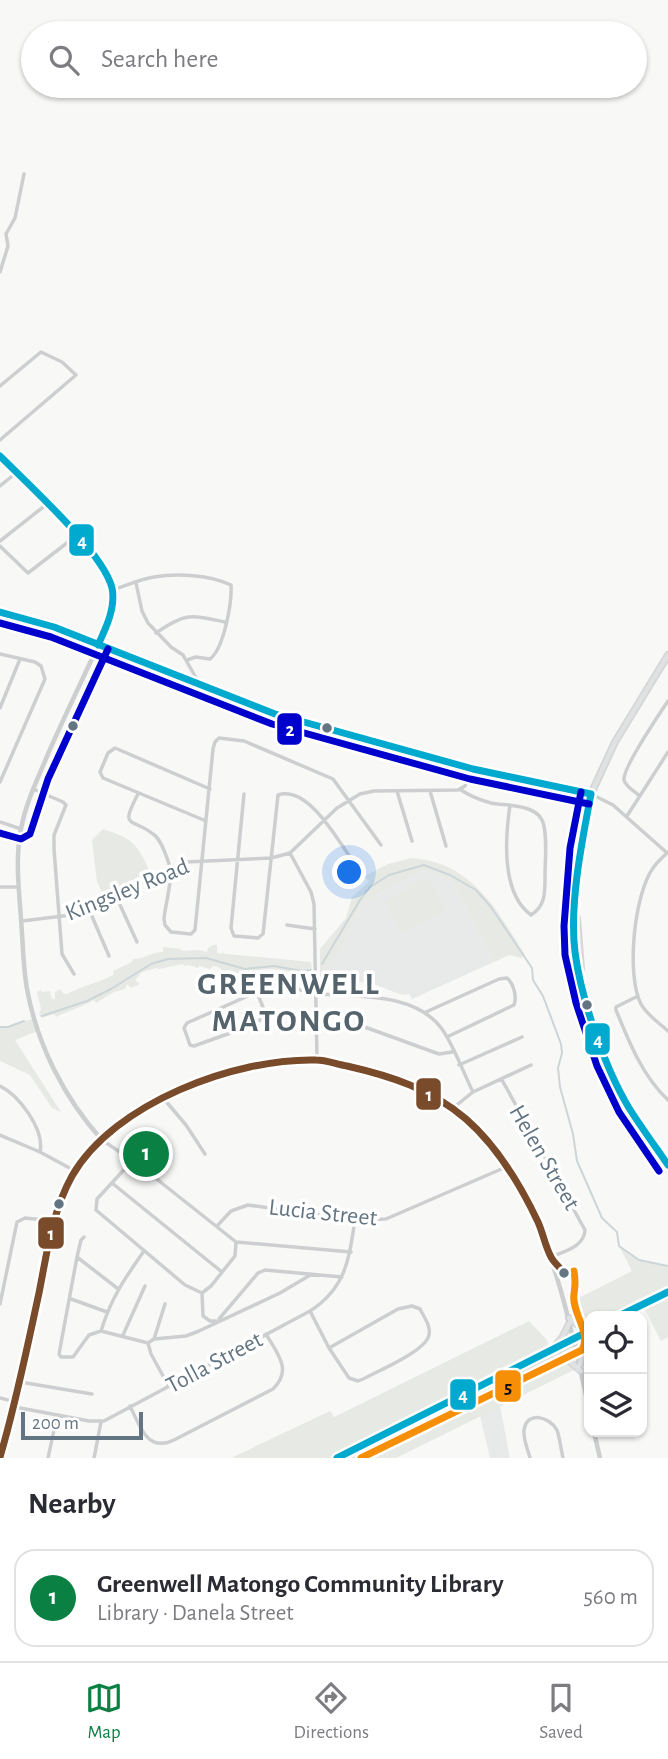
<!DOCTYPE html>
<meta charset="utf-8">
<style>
body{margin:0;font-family:"Alegreya Sans",sans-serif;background:#f7f7f7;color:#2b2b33}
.controls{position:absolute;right:21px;bottom:21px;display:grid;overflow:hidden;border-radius:14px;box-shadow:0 2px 5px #0004}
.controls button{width:63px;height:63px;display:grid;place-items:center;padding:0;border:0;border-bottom:2px solid #e1e1e2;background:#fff;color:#2b2b33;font:35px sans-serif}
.scale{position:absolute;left:21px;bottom:18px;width:122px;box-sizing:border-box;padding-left:7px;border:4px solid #637582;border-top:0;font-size:19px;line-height:24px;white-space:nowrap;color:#637582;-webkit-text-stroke:5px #fff;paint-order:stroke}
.you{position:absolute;left:350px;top:873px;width:24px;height:24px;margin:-18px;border:5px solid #fff;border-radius:50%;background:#1a73e8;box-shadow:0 0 0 10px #1a73e833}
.badge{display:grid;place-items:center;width:46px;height:46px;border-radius:50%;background:#0b8043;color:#fff;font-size:23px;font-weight:700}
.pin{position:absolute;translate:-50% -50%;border:4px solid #fff;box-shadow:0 2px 7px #0006}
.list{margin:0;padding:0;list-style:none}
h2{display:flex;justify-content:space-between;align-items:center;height:91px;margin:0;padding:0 28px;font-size:30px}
h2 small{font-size:23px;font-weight:400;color:#7c7c81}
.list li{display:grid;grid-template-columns:46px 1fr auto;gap:21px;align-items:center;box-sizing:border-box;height:98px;margin:0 14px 14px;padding:0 14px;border:2px solid #e1e1e2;border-radius:21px}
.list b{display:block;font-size:26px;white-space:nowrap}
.list p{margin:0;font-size:23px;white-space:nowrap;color:#7c7c81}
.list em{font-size:23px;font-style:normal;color:#7c7c81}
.icon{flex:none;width:38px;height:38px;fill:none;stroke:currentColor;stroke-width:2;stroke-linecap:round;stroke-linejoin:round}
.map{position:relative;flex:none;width:668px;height:1458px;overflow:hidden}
.search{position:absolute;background:#fff;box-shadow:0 2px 5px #0004;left:21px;right:21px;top:21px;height:77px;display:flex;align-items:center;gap:18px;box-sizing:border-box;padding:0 24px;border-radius:38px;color:#7c7c81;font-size:26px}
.sheet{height:203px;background:#fff}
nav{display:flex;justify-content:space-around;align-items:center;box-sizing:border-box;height:98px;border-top:2px solid #e1e1e2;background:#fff;font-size:19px;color:#7c7c81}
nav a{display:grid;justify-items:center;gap:4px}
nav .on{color:#0b8043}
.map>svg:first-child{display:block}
</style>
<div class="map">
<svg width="668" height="1458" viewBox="0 0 668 1458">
<rect width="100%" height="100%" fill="#f8f8f7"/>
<path fill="#e8eae9" d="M424,870L452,881L494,962L412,999L409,994L402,995L368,982L325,983L324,967L338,955L362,903Z
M500,1406L510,1458H490L480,1416Z"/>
<path fill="#e7eae4" d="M103,829C133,839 137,843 150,872L103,894L97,882L92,840Z
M412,858C471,862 497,909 525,955L521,958L509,955L494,962L452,881L424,870L362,903L338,955L325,967V978H320V949L346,918L352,897L369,882L365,876L388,864Z
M428,877L446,909L402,933L385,901Z
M213,945H217V953L311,962L312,973C297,975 285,970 271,969C262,969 242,973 231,974L229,972L227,974L218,967L213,966L210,969L199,966L198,968L189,965L184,966L183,964L159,969L156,968L142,972L135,980L140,984L131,988L127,984L125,989L114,992L96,1003L94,1000C82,1007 68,1011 56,1017L54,1014L41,1018L39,1014L41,1009L37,992L41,990L42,992L50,991L52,999H55V992L60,989L64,994H67C82,986 98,983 113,975V971L132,962L133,959C143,960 150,952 163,952V947L181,949L182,951L199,950L207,952L208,948Z
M35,1018L38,1031L15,1040L61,1112L52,1108L30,1075L0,1061V1027H8Z
M619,1246L639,1260L668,1266V1287L610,1316H589V1322L581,1319L571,1302L632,1271Z
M668,1298V1337L661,1341L645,1310Z
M529,1321L547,1340L550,1351L337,1458H231L330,1411L334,1417Z
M558,1358L571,1364L576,1369L396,1458H348L540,1363Z"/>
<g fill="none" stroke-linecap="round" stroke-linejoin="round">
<path stroke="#ccd5d8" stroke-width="2" d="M322,964L360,900L370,887L389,875L424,865L450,875L476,890L491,907L532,968L533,980L543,996L561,1044L562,1053L558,1068L560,1087L573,1134L577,1161L602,1218L617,1232L619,1246L639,1260L668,1266
M42,1016L87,1001L111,989L151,964L168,959L206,958L245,969L274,966L302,971L311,970
M0,1027H8L24,1021"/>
<defs>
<path id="secondary" d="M0,612L54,627L275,714L473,769L591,794
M668,655L615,742L591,794L580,849L574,927L575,953L586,1000L606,1061L628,1106L668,1165
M577,918L581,969
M619,1316L668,1292
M569,1318L579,1326L589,1329
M553,1348L562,1338L570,1322
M552,1354L567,1359L581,1371
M580,1365L584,1348L589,1338
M522,1366L576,1338
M337,1458L589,1335"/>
</defs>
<use href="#secondary" stroke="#d5d6d6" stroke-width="8"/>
<path stroke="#cdcecf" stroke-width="3.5" d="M0,272L8,246L6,234L15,218L24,174
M0,386L41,352L62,362L76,375L0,440
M0,486L16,473
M0,541L47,504
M0,546L28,573L76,536
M136,583L142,611L148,623L171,647L183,655L199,683
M112,590C126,586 140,579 154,577C177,573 210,575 231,585C232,603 224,648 210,659L196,657L187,660
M156,633C187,612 190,615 225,622
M0,654L35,662L41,666L45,679L0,782
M0,708L20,659
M33,789L63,802L66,805L54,835V849L62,954L74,974
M461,790C470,796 480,800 491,803C506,806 534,804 542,820C548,832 545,862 545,875C545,891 546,906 531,915C501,893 505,839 510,805
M397,791L412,841
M430,791L446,846
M138,794C119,830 132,817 153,834C161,839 166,855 169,864C174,876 165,905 164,919L165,925L171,932L191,934L195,930L213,749L215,742L219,738L244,741L333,779L381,845
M244,794L231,928L234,936L258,938L263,934L278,795C307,785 336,837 350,857
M591,794L613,805L667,853
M640,796C635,792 625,786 624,780C622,769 660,713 668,701
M627,816L668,752
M206,821L103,778L100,772L108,753L115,748L210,789
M0,822L21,829
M668,852C663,857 657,862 653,868C634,895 626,975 641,1004C647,1015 659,1023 668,1031
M290,853L311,892L314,904L317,1060
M0,887H18
M115,894L137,942
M88,907L109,956
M22,921L71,915L186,862L271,858L290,853L337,808L360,794L374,791L458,790L465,786L473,769
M287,925L315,929
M257,992L264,1010V1018L247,1027L194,1046L190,1045L184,1028L187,1023L268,987C285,982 303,993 321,994C360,997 416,993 442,1029C454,1046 463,1072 473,1092
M638,996L616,1007V1010C629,1042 643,1077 668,1100
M426,1012L499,979L507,978C514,984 517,997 514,1005L447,1037
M317,1027L362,1026L439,1054L452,1052
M459,1065L522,1037
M502,1080L585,1230C584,1247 565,1251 551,1257
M0,1086C19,1095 45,1130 40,1152
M164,1099L186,1125L205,1154
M453,1108L473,1092L531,1065
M0,1135L40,1152L75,1171
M102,1140L139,1165L236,1242L351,1252
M133,1160L97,1199L96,1210L185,1285L202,1293L211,1286L235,1256L236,1242
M112,1183L222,1272
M218,1225L231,1211L248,1205L355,1220L386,1219L506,1167
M84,1237L81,1240L77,1257L59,1354L61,1357H73L89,1335L101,1331L148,1343L154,1339L186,1336L199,1331L280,1293L312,1274
M77,1257L117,1288
M202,1293L203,1316L210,1321H216
M71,1299L107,1312
M0,1304L17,1222L25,1218L54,1221
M412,1306L420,1309C424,1317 431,1326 429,1335C426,1351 378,1371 363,1379L358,1381L349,1378L329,1348L398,1309Z
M310,1311L329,1348
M219,1319L258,1273L265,1270L342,1277
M101,1331C111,1298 125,1278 144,1251
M123,1335L145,1286
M154,1339L165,1304
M148,1343L151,1354L168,1385
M20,1382L92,1394
M0,1398L16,1402
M130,1406C140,1426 147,1453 174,1440L273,1389C293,1370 277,1353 266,1334
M15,1407L89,1421H104L310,1311C346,1288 349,1259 355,1220
M48,1458L57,1416
M94,1458L101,1422
M530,1458C528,1450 523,1439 524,1430C527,1410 550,1417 557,1430C560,1439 561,1449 563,1458"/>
<path stroke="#cdcecf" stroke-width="4.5" d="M0,456L88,549L105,570L112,590L111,613L108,623C89,667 67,710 48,754C38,778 26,802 21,829C15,859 19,889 21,919C23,943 23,966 27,989C37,1044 64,1098 102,1140
M594,1432L600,1458
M0,1457C19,1400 29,1340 41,1281C49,1243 55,1204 76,1171C106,1123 176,1087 229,1073C258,1065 288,1058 318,1060C335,1061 353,1067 370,1071C529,1107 559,1273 589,1409"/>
<use href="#secondary" stroke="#e0e1e2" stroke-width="4.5"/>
<defs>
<path id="bus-1" d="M0,456C28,484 103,552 112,588C116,607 106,628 98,645
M0,612L54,627L275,714L473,769L591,794
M591,794C582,841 569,905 575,952C581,999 605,1068 629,1108C641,1127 655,1146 668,1165
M619,1316L668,1292
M337,1458L589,1331"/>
<path id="bus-2" d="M0,623L51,637L272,724L470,779L589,804
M581,792L570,848L564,926L565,955L576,1003L597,1066L619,1112L659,1171
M0,833L21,839L30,834L48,779L108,649"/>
<path id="bus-3" d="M0,1457C16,1403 27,1348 39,1293C47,1253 52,1212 72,1176C114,1103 235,1058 316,1060C326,1060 336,1064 347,1066C391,1076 431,1089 466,1119C498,1147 520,1184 538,1222C543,1233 545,1246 551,1257C554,1263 560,1267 564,1273"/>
<path id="bus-4" d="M361,1458L582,1350C592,1333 571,1312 574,1294C575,1284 576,1283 574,1271"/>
</defs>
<use href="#bus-1" stroke="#fff" stroke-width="12"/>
<use href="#bus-2" stroke="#fff" stroke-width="12"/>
<use href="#bus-3" stroke="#fff" stroke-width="12"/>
<use href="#bus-4" stroke="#fff" stroke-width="12"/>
<use href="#bus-1" stroke="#00a9ce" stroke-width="7"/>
<use href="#bus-2" stroke="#0000cd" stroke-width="7"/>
<use href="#bus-3" stroke="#7a4b2a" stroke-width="7"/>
<use href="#bus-4" stroke="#f78f06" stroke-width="7"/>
</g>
<g fill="#637582" stroke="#fff" stroke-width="2.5">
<circle cx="73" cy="726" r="6"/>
<circle cx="327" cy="728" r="6"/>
<circle cx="587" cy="1005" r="6"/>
<circle cx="59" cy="1204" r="6"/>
<circle cx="564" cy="1273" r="6"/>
</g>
<g text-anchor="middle" stroke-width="7" stroke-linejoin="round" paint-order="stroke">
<g font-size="24" fill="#637582" stroke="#fff">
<text transform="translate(127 889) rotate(-22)" y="8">Kingsley Road</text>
<text transform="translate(545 1157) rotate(60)" y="8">Helen Street</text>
<text transform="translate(323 1212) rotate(6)" y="8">Lucia Street</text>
<text transform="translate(214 1362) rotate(-28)" y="8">Tolla Street</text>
</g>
<g font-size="32" font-weight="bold" letter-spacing="2" fill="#55636d" stroke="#fff">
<text x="289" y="994">GREENWELL<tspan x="289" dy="37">MATONGO</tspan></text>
</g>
</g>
<g stroke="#fff" stroke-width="2.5">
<rect x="68" y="523" width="27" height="34" rx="7" fill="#00a9ce"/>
<rect x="276" y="712" width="27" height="34" rx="7" fill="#0000cd"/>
<rect x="584" y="1022" width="27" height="34" rx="7" fill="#00a9ce"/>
<rect x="415" y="1077" width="27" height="34" rx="7" fill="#7a4b2a"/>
<rect x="37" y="1216" width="28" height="34" rx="7" fill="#7a4b2a"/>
<rect x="494" y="1369" width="28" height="34" rx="7" fill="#f78f06"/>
<rect x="449" y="1378" width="28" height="33" rx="7" fill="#00a9ce"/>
</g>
<g font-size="19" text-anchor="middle" font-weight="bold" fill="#fff">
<text x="82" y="547">4</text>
<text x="290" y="736">2</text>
<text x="598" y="1046">4</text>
<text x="429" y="1101">1</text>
<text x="51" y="1240">1</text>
<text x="463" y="1401">4</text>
</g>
<g font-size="19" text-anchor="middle" font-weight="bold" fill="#111">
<text x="508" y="1393">5</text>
</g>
</svg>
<div class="controls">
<button><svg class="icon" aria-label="locate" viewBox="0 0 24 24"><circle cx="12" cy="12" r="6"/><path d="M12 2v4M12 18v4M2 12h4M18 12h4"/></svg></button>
<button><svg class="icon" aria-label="layers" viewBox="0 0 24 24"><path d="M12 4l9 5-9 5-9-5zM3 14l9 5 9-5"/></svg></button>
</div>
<div class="scale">200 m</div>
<div class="you"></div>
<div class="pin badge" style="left:146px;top:1154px">1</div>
<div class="search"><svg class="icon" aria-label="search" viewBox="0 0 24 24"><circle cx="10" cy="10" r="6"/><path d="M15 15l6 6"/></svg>Search here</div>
</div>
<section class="sheet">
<h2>Nearby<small></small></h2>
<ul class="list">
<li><span class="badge">1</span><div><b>Greenwell Matongo Community Library</b><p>Library · Danela Street</p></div><em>560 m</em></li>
</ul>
</section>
<nav>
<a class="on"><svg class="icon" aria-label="map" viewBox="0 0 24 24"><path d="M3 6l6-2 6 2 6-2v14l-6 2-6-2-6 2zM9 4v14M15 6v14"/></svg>Map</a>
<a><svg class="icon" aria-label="directions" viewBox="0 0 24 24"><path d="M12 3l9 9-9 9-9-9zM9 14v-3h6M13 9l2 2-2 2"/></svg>Directions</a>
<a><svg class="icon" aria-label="saved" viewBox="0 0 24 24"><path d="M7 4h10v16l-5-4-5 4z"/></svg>Saved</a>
</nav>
